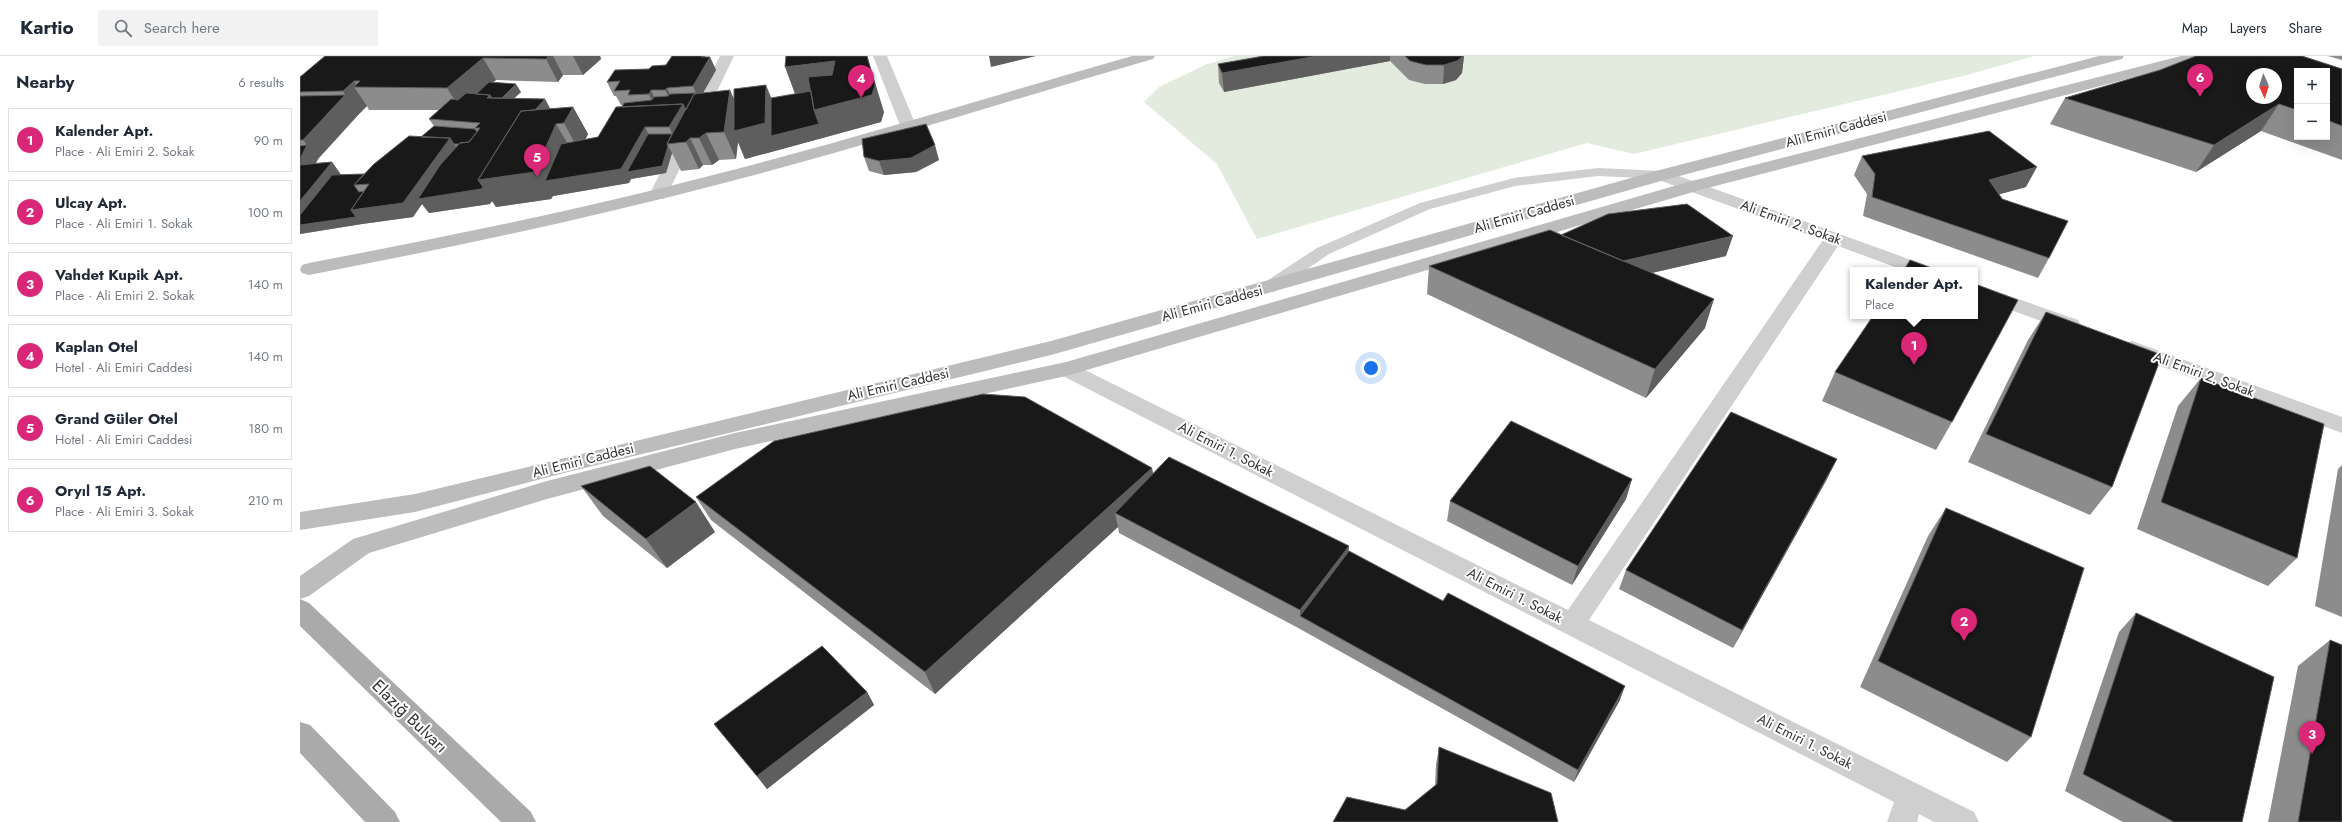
<!DOCTYPE html>
<meta charset="utf-8">
<style>
body{margin:0;font-family:Jost,sans-serif;background:#f2f2f3;color:#1f2937}
.controls{position:absolute;right:12px;top:12px;display:grid;overflow:hidden;border-radius:0px;box-shadow:0 4px 16px #0002}
.controls button{width:36px;height:36px;display:grid;place-items:center;padding:0;border:0;border-bottom:1px solid #e0e1e3;background:#fff;color:#1f2937;font:20px sans-serif}
.compass{position:absolute;left:1946px;top:12px;width:36px;height:36px;border-radius:50%;background:#fff;box-shadow:0 4px 16px #0002;rotate:177deg}
.you{position:absolute;left:1071px;top:312px;width:14px;height:14px;margin:-10px;border:3px solid #fff;border-radius:50%;background:#1a73e8;box-shadow:0 0 0 6px #1a73e833}
.badge{display:grid;place-items:center;width:26px;height:26px;border-radius:50%;background:#db2777;color:#fff;font-size:13px;font-weight:700}
.pin{position:absolute;translate:-50% -33px;filter:drop-shadow(0 1px 2px #0008)}
.pin::after{content:'';position:absolute;top:21px;width:14px;height:12px;background:inherit;clip-path:polygon(0 0,100% 0,50% 100%)}
.popup{position:absolute;left:1550px;top:211px;width:128px;height:52px;box-sizing:border-box;display:grid;place-content:center;border-radius:0px;background:#fff;filter:drop-shadow(0 1px 3px #0005);font-size:13px;white-space:nowrap;color:#747a83}
.popup b{font-size:15px;color:#1f2937}
.popup::after{content:'';position:absolute;left:50%;top:100%;margin-left:-8px;border:8px solid transparent;border-top-color:#fff}
.list{margin:0;padding:0;list-style:none}
h2{display:flex;justify-content:space-between;align-items:center;height:52px;margin:0;padding:0 16px;font-size:17px}
h2 small{font-size:13px;font-weight:400;color:#747a83}
.list li{display:grid;grid-template-columns:26px 1fr auto;gap:12px;align-items:center;box-sizing:border-box;height:64px;margin:0 8px 8px;padding:0 8px;border:1px solid #e0e1e3;border-radius:0px}
.list b{display:block;font-size:15px;white-space:nowrap}
.list p{margin:0;font-size:13px;white-space:nowrap;color:#747a83}
.list em{font-size:13px;font-style:normal;color:#747a83}
.icon{flex:none;width:22px;height:22px;fill:none;stroke:currentColor;stroke-width:2;stroke-linecap:round;stroke-linejoin:round}
.map{position:relative;flex:none;width:2042px;height:766px;overflow:hidden}
header{display:flex;align-items:center;gap:24px;box-sizing:border-box;height:56px;padding:0 20px;background:#fff;border-bottom:1px solid #e0e1e3}
header strong{font-size:19px}
nav{display:flex;gap:22px;margin-inline-start:auto;font-size:14px}
.search{width:280px;height:36px;background:#f2f2f3;display:flex;align-items:center;gap:10px;box-sizing:border-box;padding:0 14px;border-radius:0px;color:#747a83;font-size:15px}
main{display:flex}
aside{flex:1;background:#fff}
.map>svg:first-child{display:block}
</style>
<header>
<strong>Kartio</strong>
<div class="search"><svg class="icon" aria-label="search" viewBox="0 0 24 24"><circle cx="10" cy="10" r="6"/><path d="M15 15l6 6"/></svg>Search here</div>
<nav><a>Map</a><a>Layers</a><a>Share</a></nav>
</header>
<main>
<aside>
<h2>Nearby<small>6 results</small></h2>
<ul class="list">
<li><span class="badge">1</span><div><b>Kalender Apt.</b><p>Place · Ali Emiri 2. Sokak</p></div><em>90 m</em></li>
<li><span class="badge">2</span><div><b>Ulcay Apt.</b><p>Place · Ali Emiri 1. Sokak</p></div><em>100 m</em></li>
<li><span class="badge">3</span><div><b>Vahdet Kupik Apt.</b><p>Place · Ali Emiri 2. Sokak</p></div><em>140 m</em></li>
<li><span class="badge">4</span><div><b>Kaplan Otel</b><p>Hotel · Ali Emiri Caddesi</p></div><em>140 m</em></li>
<li><span class="badge">5</span><div><b>Grand Güler Otel</b><p>Hotel · Ali Emiri Caddesi</p></div><em>180 m</em></li>
<li><span class="badge">6</span><div><b>Oryıl 15 Apt.</b><p>Place · Ali Emiri 3. Sokak</p></div><em>210 m</em></li>
</ul>
</aside>
<div class="map">
<svg width="2042" height="766" viewBox="0 0 2042 766">
<rect width="100%" height="100%" fill="#fff"/>
<path fill="#e3eade" d="M935,0H1734L1667,19L1334,98L1287,87L957,183L917,108L844,46L859,31L907,8Z"/>
<g fill="none" stroke-linecap="round" stroke-linejoin="round">
<path fill="#cfcfcf" fill-rule="evenodd" d="M1298,112L1362,115L1369,119L1362,123L1298,120L1215,130L1130,153L1029,198L974,236H962L960,232L962,228L1017,192L1120,147L1214,122Z"/>
<path fill="#cfcfcf" fill-rule="evenodd" d="M420,0H434L367,139L364,143H352L349,139Z
M573,0H587L617,72L615,75H603L601,72Z
M1362,114L1628,210L1630,214H1603L1538,190L1289,564L1674,756L1679,766H1634L1619,758L1617,766H1587L1594,746L759,318L756,313L759,308L766,306L773,308L1268,554L1523,184L1356,123L1353,119L1356,115Z
M1675,228L1778,264L1781,269L1778,274L1771,276L1675,241Z
M1832,285L2042,361V377L1825,297L1822,292L1825,287Z"/>
<path fill="#bcbcbc" fill-rule="evenodd" d="M832,0H855L853,3C710,44 568,90 424,127C287,163 148,192 9,219L2,217L0,214L2,209L9,207C144,181 280,154 413,119C554,83 692,40 832,0Z
M1799,0H1824L1822,3L1368,123L751,299L268,416L115,456L0,474V456L115,438L751,285L1356,115Z
M1881,0H1906L1904,3L1400,134L766,320L435,393L247,443L69,497L9,540L0,543V520L53,483L247,425L435,377L766,306L1388,126Z"/>
<path fill="#aaa" fill-rule="evenodd" d="M0,543L9,547L231,756L236,766H201L0,570Z
M0,666L10,669L95,756L100,766H65L0,697Z"/>
</g>
<path fill="#8c8c8c" fill-rule="evenodd" d="M25,0H300L301,3L283,19H263L258,26L196,24L192,27L221,36L214,42L245,43L250,53L273,51L288,78L285,84L298,81L322,51L323,49H321L316,40H314L307,26L349,13L406,1H410L416,14L403,37L434,42H471L584,56L581,66L445,103L438,86L436,103L419,104L412,109H403L399,113L381,115L372,97L366,117L331,123L329,127L253,140L251,143L196,151L192,145L190,148L129,157L122,148L113,161L62,168L0,178V36ZM67,50L69,54H140L129,63L134,70L121,81L64,118L41,119L32,106L16,107L18,103L59,58Z
M964,0H1164L1162,17L1156,24L1143,28H1125L1109,24L1090,5L924,36L919,27L918,8Z
M1896,0H2002L2042,13V104L1961,75L1896,116L1750,68L1765,42L1860,14ZM1997,15H2027V81H1997ZM1952,18H1976V42H1952Z
M2028,0H2042V4Z
M1562,100L1726,131L1699,138L1749,202L1738,222L1563,160L1567,138L1554,119Z
M564,101L639,104L616,116L584,119L569,115Z
M1261,179L1426,200L1352,217L1405,272L1346,342L1127,238L1129,210Z
M1746,256L1812,431L1790,459L1668,406L1728,284Z
M1535,316L1652,366L1636,394L1522,345Z
M1901,322L1997,502L1968,530L1837,473L1878,350Z
M2042,409V561L2015,550L2038,413Z
M852,412L853,418L1049,495L1320,644L1274,726L1000,573L819,477L818,471L635,638L411,464L396,441Z
M1332,423L1326,443L1272,529L1147,465L1150,445Z
M1527,423L1433,592L1319,533L1326,514Z
M281,430L415,476L367,512L303,460Z
M1646,452L1731,681L1707,706L1560,631L1628,480Z
M1836,557L1942,766H1823L1765,735L1819,576Z
M2030,584L2042,766H1968L1998,610Z
M567,636L574,649L467,733L414,668Z
M1139,691L1258,766L1105,754L1135,730L1136,708Z"/>
<path fill="#5e5e5e" d="M248,0H253L263,19L258,26L246,3Z
M273,0H300L301,3L283,19Z
M402,0H405L407,5L410,1L416,14L399,44L393,30Z
M567,0L584,56L581,66L445,103L438,86L436,103L424,76L430,34L442,61L466,29L477,56L495,38L485,11Z
M689,0H736L691,11Z
M1017,0H1090V5L924,36L922,17Z
M1163,0H1164L1162,17L1156,24L1143,28L1144,9Z
M183,2L196,24L161,54L147,32Z
M54,25L58,31H54L67,50L59,58L18,103L3,84L45,39L43,35Z
M216,28L221,36L203,53L199,46Z
M367,32L373,45L372,48L365,34Z
M351,34L357,48L355,52L349,38Z
M396,37L399,44L376,85L369,71L383,48Z
M190,39L198,52L187,42Z
M245,43L252,56L256,68L272,95L345,71L352,85L368,90L372,97L366,117L331,123L329,127L253,140L251,143L196,151L192,145L190,148L129,157L122,148L113,161L62,168L0,178V145L32,106L42,120L51,154L150,82L178,124L193,103Z
M1979,48L1961,75L1896,116L1914,89Z
M273,51L288,78L279,95L264,67Z
M406,77L419,104L412,109L399,82Z
M390,82L403,109L399,113L386,86Z
M7,89L18,103L8,123L0,113V103Z
M635,89L639,104L616,116L584,119L579,105Z
M1737,111L1726,131L1679,144L1689,124Z
M1433,180L1426,200L1316,225L1320,206Z
M1414,243L1405,272L1346,342L1355,313Z
M1537,403L1527,423L1433,592L1442,574Z
M852,412L856,435L815,457L818,471L635,638L625,616Z
M1332,423L1326,443L1272,529L1278,510Z
M396,446L415,476L367,512L346,483Z
M1049,490L1048,509L1000,560V554Z
M1325,630L1320,644L1274,726L1278,714Z
M567,636L574,649L467,733L457,720Z"/>
<path fill="#191919" stroke="#5e5e5e" fill-rule="evenodd" d="M25,0H248L246,3L183,2L147,32L54,31L60,25H54L43,35L0,36V21Z
M372,0H402L401,1H410L393,30L367,32L365,34H351L349,38L328,39L330,34L314,35L320,25L307,26L315,14L349,13L352,10L366,9Z
M486,0H567L575,29L572,39L514,54L508,21L532,19L535,5L485,11Z
M964,0H1017L922,17L918,8Z
M1105,0H1163L1157,5L1144,9H1126L1110,5Z
M1896,0H2002L2042,13V70L2027,64V15H1997V54L1979,48L1914,89L1765,42L1860,14ZM1952,18H1976V42H1952Z
M189,26L216,28L202,42H192L190,39L176,38Z
M466,29L465,67L434,75V33Z
M430,34L424,76L406,77L399,82H390L386,86L367,88L394,38Z
M511,35L514,54L519,68L471,80V42Z
M166,37L190,39L187,42L245,43L235,54L221,55L178,124L183,131L181,133L118,143L140,109L160,87L169,86L180,72H175L180,67L129,63L151,43L158,44Z
M396,37V38H394L386,54L383,48L322,51L324,47L352,44L354,41L368,40L370,38Z
M45,39L3,84H0V40Z
M383,48L369,71H345L321,113L245,125L261,88L298,81L316,51Z
M273,51L264,67L256,68L235,116L178,124L221,55Z
M626,68L635,89L611,102L579,105L564,101L562,83Z
M134,70L175,73L177,76L169,86L160,87L159,88H154L150,82L121,81Z
M1689,75L1737,111L1689,124L1702,143L1768,165L1749,202L1572,141L1575,118L1562,100Z
M348,78H372L367,88L368,90L362,110L327,116Z
M109,80L150,82L103,147L51,154L69,128L54,129L74,108Z
M7,89L0,103V90Z
M32,106L0,145V109Z
M64,118L54,129L59,136L64,135L51,154L56,161L0,169V159L32,119Z
M1387,148L1433,180L1323,205L1261,179L1308,158Z
M1250,174L1414,243L1355,313L1129,210Z
M1610,204L1637,214H1604Z
M1675,228L1718,244L1652,366L1535,316L1573,260H1675Z
M1746,256L1862,299L1812,431L1686,378Z
M1901,322L2024,368L1997,502L1861,446Z
M683,338L725,341L852,412L625,616L396,441L474,385Z
M1431,356L1537,403L1442,574L1326,514Z
M1211,365L1332,423L1278,510L1150,445Z
M869,401L1049,490L1000,554L815,457Z
M350,410L396,446L346,483L281,430Z
M1646,452L1784,512L1731,681L1578,605Z
M1049,495L1143,545L1148,537L1325,630L1278,714L1000,560Z
M1836,557L1974,621L1942,766H1874L1783,718Z
M2030,584L2042,589V766H1998Z
M522,590L567,636L457,720L414,668Z
M1139,691L1251,737L1258,766H1033L1047,741L1105,754L1137,728Z"/>
<g text-anchor="middle" stroke-width="4" stroke-linejoin="round" paint-order="stroke">
<g font-size="14" fill="#323232" stroke="#fff">
<text transform="translate(1536 73) rotate(-15)" y="5">Ali Emiri Caddesi</text>
<text transform="translate(1224 158) rotate(-16)" y="5">Ali Emiri Caddesi</text>
<text transform="translate(1491 166) rotate(20)" y="5">Ali Emiri 2. Sokak</text>
<text transform="translate(912 247) rotate(-15)" y="5">Ali Emiri Caddesi</text>
<text transform="translate(1904 318) rotate(20)" y="5">Ali Emiri 2. Sokak</text>
<text transform="translate(598 328) rotate(-13)" y="5">Ali Emiri Caddesi</text>
<text transform="translate(926 393) rotate(27)" y="5">Ali Emiri 1. Sokak</text>
<text transform="translate(283 404) rotate(-14)" y="5">Ali Emiri Caddesi</text>
<text transform="translate(1215 539) rotate(27)" y="5">Ali Emiri 1. Sokak</text>
<text transform="translate(1505 685) rotate(27)" y="5">Ali Emiri 1. Sokak</text>
</g>
<g font-size="17" fill="#323232" stroke="#fff">
<text transform="translate(110 660) rotate(44)" y="6">Elazığ Bulvarı</text>
</g>
</g>
</svg>
<div class="controls">
<button>+</button>
<button>−</button>
</div>
<svg class="compass" viewBox="-18 -18 36 36"><path d="M0-13l5 13h-10z" fill="#e53935"/><path d="M0 13l5-13h-10z" fill="#747a83"/></svg>
<div class="you"></div>
<div class="pin badge" style="left:1614px;top:309px">1</div>
<div class="popup"><b>Kalender Apt.</b>Place</div>
<div class="pin badge" style="left:1664px;top:585px">2</div>
<div class="pin badge" style="left:2012px;top:698px">3</div>
<div class="pin badge" style="left:561px;top:42px">4</div>
<div class="pin badge" style="left:237px;top:121px">5</div>
<div class="pin badge" style="left:1900px;top:41px">6</div>
</div>
</main>
